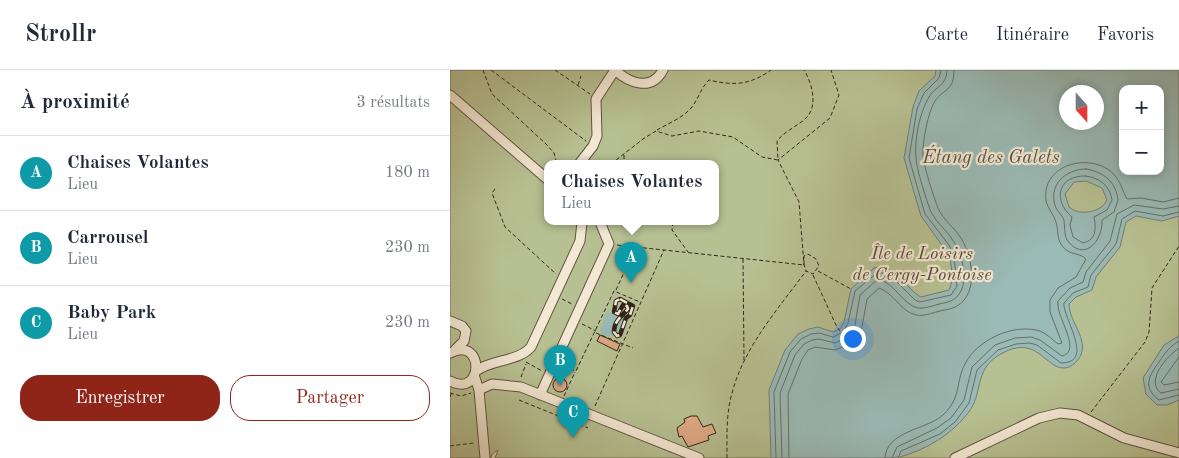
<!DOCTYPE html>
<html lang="fr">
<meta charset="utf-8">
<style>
body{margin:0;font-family:"Old Standard TT",serif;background:#f2f2f3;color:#1f2937}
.controls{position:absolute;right:15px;top:15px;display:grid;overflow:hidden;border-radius:10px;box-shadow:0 2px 8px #0003}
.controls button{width:45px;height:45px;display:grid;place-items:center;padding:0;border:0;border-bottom:1px solid #e0e1e3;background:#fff;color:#1f2937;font:25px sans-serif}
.compass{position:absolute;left:609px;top:15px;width:45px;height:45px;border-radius:50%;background:#fff;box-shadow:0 2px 8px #0003;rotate:159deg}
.you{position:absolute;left:402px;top:268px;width:18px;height:18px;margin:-12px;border:4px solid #fff;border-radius:50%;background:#1a73e8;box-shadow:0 0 0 8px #1a73e833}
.badge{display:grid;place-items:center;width:32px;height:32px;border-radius:50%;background:#8f2418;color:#fff;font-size:16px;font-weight:700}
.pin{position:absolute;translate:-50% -41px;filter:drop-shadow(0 1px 2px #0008)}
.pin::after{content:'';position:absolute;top:26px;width:18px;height:15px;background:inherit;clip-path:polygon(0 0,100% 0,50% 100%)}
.popup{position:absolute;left:94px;top:90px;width:175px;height:65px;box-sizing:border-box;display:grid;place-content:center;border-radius:10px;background:#fff;filter:drop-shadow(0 1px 4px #0005);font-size:16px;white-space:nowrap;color:#747a83}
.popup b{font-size:19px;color:#1f2937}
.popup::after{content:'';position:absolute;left:50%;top:100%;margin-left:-10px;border:10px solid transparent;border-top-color:#fff}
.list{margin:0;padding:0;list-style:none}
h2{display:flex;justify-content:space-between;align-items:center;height:65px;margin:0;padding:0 20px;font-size:21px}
h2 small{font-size:16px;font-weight:400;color:#747a83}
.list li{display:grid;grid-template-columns:32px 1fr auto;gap:15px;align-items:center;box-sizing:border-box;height:75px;padding:0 20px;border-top:1px solid #e0e1e3}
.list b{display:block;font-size:19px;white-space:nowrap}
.list p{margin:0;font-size:16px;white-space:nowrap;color:#747a83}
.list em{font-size:16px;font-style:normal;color:#747a83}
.actions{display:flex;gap:10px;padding:15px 20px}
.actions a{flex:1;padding:11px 0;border:1px solid #8f2418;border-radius:20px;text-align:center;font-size:18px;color:#8f2418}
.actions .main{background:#8f2418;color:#fff}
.map{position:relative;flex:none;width:729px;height:388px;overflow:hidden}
header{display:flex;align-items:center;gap:30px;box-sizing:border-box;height:70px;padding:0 25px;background:#fff;border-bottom:1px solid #e0e1e3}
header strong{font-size:24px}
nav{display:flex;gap:28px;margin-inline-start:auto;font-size:18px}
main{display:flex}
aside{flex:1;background:#fff}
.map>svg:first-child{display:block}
</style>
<header>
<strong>Strollr</strong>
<nav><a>Carte</a><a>Itinéraire</a><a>Favoris</a></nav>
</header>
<main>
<aside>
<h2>À proximité<small>3 résultats</small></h2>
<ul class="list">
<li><span class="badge" style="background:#0f9aa8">A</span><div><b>Chaises Volantes</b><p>Lieu</p></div><em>180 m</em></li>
<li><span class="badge" style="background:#0f9aa8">B</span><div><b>Carrousel</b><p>Lieu</p></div><em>230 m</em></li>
<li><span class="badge" style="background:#0f9aa8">C</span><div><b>Baby Park</b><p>Lieu</p></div><em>230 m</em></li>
</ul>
<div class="actions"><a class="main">Enregistrer</a><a>Partager</a></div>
</aside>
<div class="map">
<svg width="729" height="388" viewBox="0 0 729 388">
<rect width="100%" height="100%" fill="#eddbbc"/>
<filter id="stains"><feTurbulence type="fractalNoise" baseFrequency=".004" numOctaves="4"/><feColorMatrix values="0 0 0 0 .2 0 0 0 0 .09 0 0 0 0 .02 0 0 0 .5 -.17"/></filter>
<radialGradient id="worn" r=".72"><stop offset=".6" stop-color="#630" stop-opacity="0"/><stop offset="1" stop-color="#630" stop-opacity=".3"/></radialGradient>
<path fill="#b7c092" stroke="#757256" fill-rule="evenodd" d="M0,0H729V388H45L48,380L42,384L41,388H0ZM673,19H710V101H673ZM616,22H646V52H616ZM97,94H265V152H97Z"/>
<path fill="#9abab5" stroke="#717e77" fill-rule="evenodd" d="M486,0H729V146L712,151L686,146L676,152L670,177L646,207L642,220L626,227L619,234C619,253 643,273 627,291C623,295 619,298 614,298C595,299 587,262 549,285C523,301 534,323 518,343C501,365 477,379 450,387C439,388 424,388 412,388C382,388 351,388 321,388L319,320L335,280L348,264L359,259L368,257L383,262L390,259L394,252L401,219L424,198C443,192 457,220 471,227L499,220L503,209L500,188L494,178L471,146L454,88L463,37L469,21L485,6ZM673,19H710V101H673ZM616,22H646V52H616ZM636,111L652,118L657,130C651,143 629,146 619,137L615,124L624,112Z
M729,266V330L717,335H707L696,324L693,308L714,275Z"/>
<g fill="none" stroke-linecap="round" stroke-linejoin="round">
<path stroke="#666f68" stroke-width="1" d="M636,99C654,102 666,112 668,130L664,142L652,150C653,171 634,193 617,170C614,163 615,158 614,151C614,147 608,142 606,138C597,116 615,99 636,99Z
M636,106C650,108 660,116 662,130L657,140L644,147C646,157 647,170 633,173L623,167L620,155L622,147C602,130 608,105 636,106Z
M729,271C720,276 715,283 709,292C699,306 692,317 709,330L729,325
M729,278C716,287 695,311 711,323L729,319
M729,287L711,312L714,315L729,312
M326,388L324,322L340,282L351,269L361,264L369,263L383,267L393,262L398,253L405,221L427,203H432L446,211L465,230L470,232L501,225L507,216L504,187L499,175L475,144L459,88L467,39L474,23L489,8L491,0
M332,388L330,323L345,285L354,274L362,270L369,269L385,273L398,267L405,255L410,225L428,209C445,213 453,235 468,238C476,239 487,234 494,233C523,228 515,190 504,172C498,161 487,154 481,142C477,132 466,98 466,87C464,69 470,42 479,27C485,16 497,16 497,0
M339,388L338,324L352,289L358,280L365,277L385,280L403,273L412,257L417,229L429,218C444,223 450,241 466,245C475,247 486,241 495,240C530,235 525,191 511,168C504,157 493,150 488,138C484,128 474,97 473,86C472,73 478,42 485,31C494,18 504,22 504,0
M435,388C436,361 476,360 493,345C512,327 505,313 515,294C527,270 563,253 590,261C597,264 603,270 608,274L612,273L600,242V230L608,218L626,207L636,189C631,183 619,185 613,177C606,169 609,161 606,152C604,145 598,139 596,131C591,96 635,83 659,100C670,108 671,118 677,129L691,128L713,132L729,128
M442,388L447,377L487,358L501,348L514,330L522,297L545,275L565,268L581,267L590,270L612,286C633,281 605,246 608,231L620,218L633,212L636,202L660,171L667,144L684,135L713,139L729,136
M448,388L451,381L490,364L505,352L519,333L527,300L548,280L566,274L580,273L587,275L611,293C646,293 612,247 614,233L623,223L638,217L641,205L666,174L672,149L685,141L713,146L729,142"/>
<path stroke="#9abab5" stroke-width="9" d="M159,247L164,248L163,255L167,257L173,252L169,262L155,261Z"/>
</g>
<path fill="#dda985" stroke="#33241a" d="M150,265L170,274L167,281L147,271Z
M103 315a7 7 0 1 1 14 0a7 7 0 1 1-14 0Z
M241,346H247L253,357L262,354L266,363L258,366L259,370L238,377L232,366L229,367L227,358L235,352L234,349Z"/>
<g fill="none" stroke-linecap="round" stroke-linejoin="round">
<defs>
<path id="minor" d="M165,0C179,13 201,22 213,0
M0,25L97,109
M129,94L143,76L147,66L146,29L165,0
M0,251L12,256L16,261L14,271L4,281
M0,283C35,265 34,329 0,311
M26,301C42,289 68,292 81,277L130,171L132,152
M24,305L29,320L35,388
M29,320L42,314L71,317L249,388
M90,325L159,174L150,152
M505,388L589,348L610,343L628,345L674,368L729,383"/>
</defs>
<use href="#minor" stroke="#625242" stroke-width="11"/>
<path stroke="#33241a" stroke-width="1" stroke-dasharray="4 2.5" stroke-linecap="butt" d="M33,0L42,24L96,74L104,83L107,94
M41,0L136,71
M105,0L140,24
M128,15L131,6
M207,60C219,53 237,46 244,34C250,25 251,18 259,10C284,16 300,15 321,0
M174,85V94
M161,94L193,69L206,61L222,66L249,61L283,67L312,87L328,90L327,71C335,61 346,57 355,49C369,37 362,13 354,0
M45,119L42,123L55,157L106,204
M223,152L222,160L238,182
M167,175L354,195
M293,189L294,290
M354,195V186L358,184L366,189L369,196L363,204L356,201L354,195L349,132L328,90L380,48L389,25L381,0
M368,201L401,219
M363,205L386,255L400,276
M166,220L177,196
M112,229L122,234
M132,254L146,261
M146,263L183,278
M76,292L92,301
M114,297L126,301L164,221L190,232
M71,307L76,294
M0,323L11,326L21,323
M114,326L125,302
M0,327L2,321
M69,330L138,358
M145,336L214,180
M641,342L695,272L699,262L702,218L729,176
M0,376L24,373
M277,388C277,367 276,343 282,323C294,277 328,239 356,201"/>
<use href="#minor" stroke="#f3e8d3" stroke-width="9"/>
<defs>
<path id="rail" d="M170,229L183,236L180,245L176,248L170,265L167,266L164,262C164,251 171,247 178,239L177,236L173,235L168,244L164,242L166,231Z"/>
</defs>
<use href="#rail" stroke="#33241a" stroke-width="4.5"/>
<use href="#rail" stroke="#f3e8d3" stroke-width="2.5" stroke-dasharray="8" stroke-linecap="butt"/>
</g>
<g text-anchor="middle" stroke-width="4.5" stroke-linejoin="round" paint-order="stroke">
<g font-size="18" font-style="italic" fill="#544b38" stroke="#f3e8d3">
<text x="472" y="189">Île de Loisirs<tspan x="472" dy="21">de Cergy-Pontoise</tspan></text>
</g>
<g font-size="19" font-style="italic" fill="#525148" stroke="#f3e8d3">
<text x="541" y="93">Étang des Galets</text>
</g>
</g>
<rect width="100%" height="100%" filter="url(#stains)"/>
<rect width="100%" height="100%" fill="url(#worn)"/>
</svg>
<div class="controls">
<button>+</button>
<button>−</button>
</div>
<svg class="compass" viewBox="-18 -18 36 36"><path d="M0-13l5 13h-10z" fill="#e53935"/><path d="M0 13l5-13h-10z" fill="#747a83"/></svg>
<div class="you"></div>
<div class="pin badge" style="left:181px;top:213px;background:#0f9aa8">A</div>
<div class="popup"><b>Chaises Volantes</b>Lieu</div>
<div class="pin badge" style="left:110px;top:316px;background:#0f9aa8">B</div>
<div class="pin badge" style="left:123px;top:368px;background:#0f9aa8">C</div>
</div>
</main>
